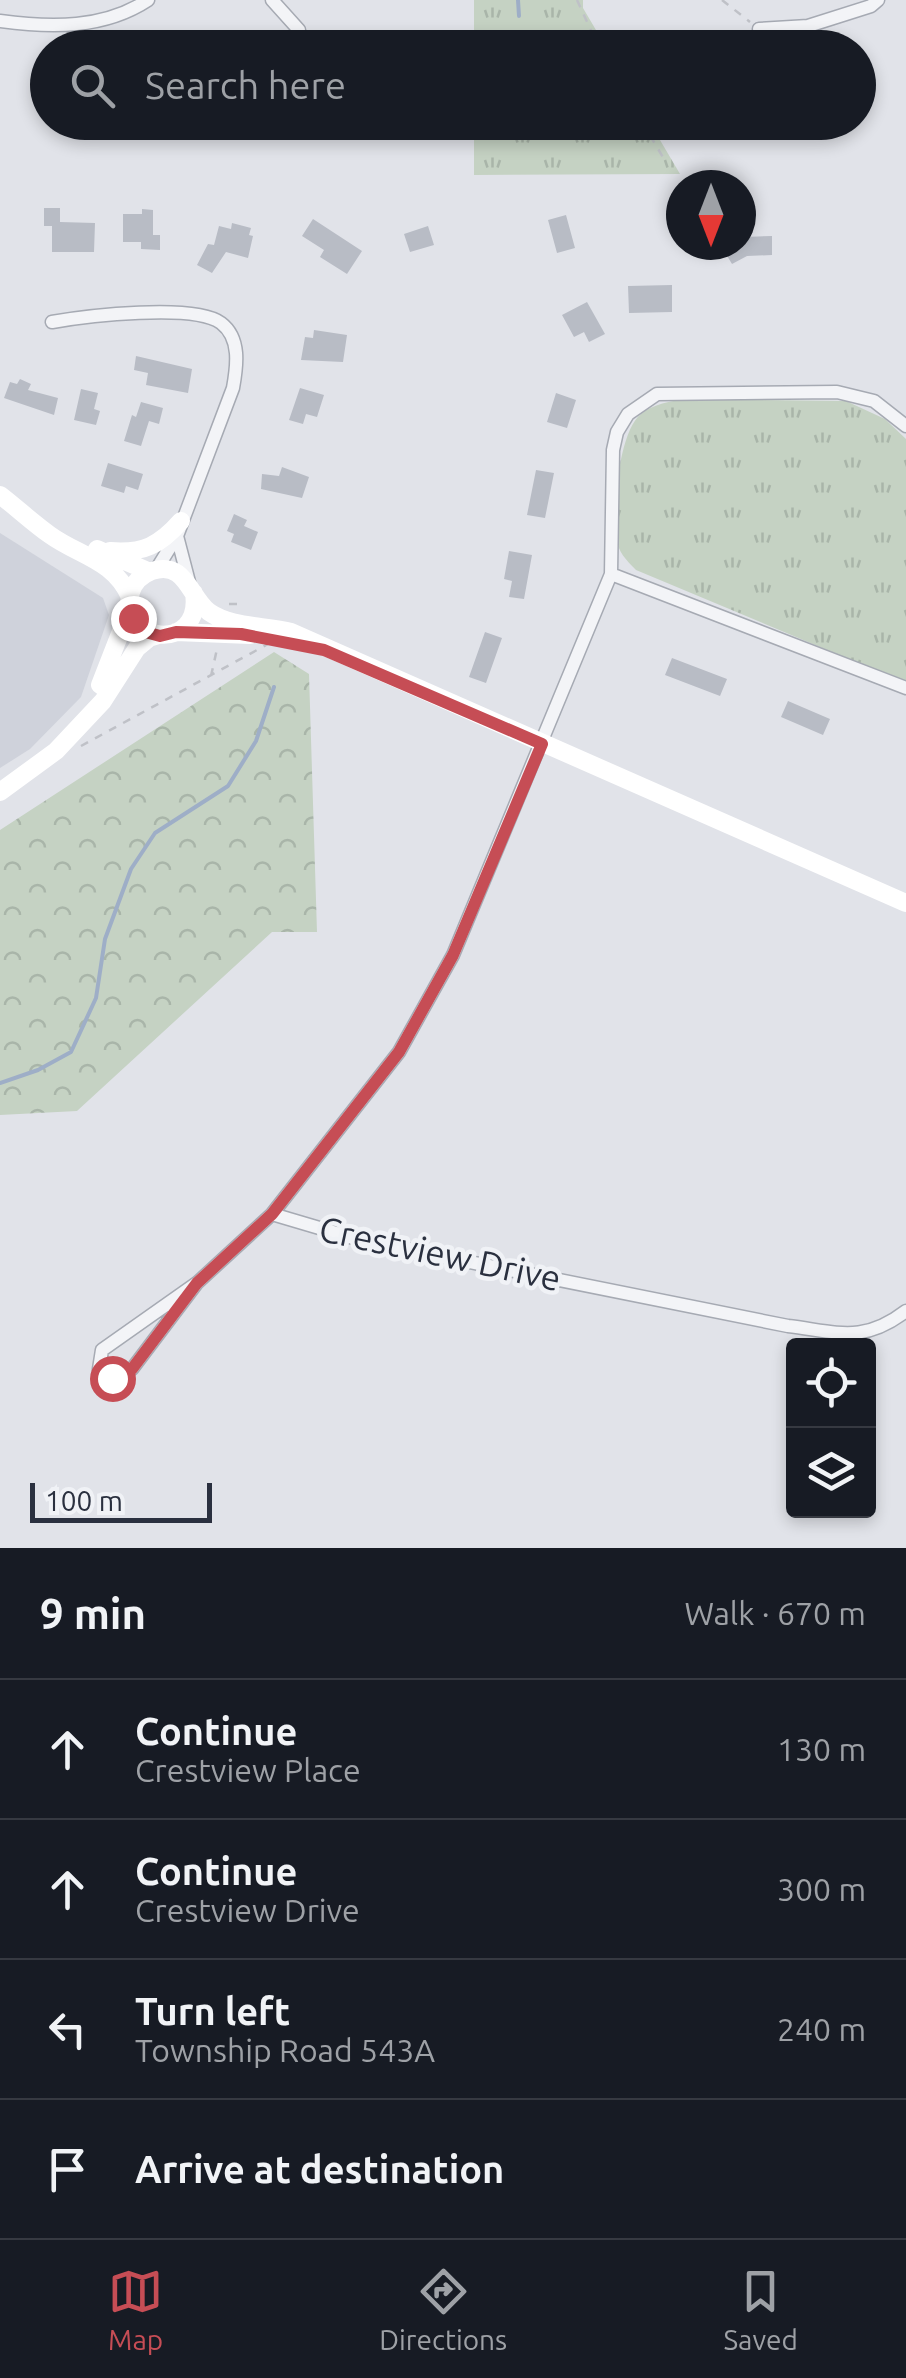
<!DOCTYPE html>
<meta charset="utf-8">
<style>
body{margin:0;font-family:Ubuntu,sans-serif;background:#20242c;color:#f1f3f6}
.controls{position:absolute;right:30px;bottom:30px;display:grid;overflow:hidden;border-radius:10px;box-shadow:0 5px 15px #0003}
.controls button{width:90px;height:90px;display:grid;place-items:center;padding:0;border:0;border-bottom:2px solid #363941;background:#171b24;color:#f1f3f6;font:50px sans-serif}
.compass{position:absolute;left:666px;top:170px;width:90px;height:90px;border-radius:50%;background:#171b24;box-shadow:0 5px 15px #0003;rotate:180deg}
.scale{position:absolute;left:30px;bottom:25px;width:182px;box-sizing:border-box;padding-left:10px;border:5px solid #2a303f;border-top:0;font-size:28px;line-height:35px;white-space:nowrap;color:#2a303f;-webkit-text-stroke:8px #f0f2f6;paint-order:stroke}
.stop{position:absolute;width:30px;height:30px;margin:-22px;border:8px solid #c64d55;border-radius:50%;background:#fff}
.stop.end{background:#c64d55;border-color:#fff;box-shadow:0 2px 10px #0008}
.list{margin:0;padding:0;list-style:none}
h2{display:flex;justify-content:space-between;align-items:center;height:130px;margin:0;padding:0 40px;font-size:42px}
h2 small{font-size:32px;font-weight:400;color:#9ea1a6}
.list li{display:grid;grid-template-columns:65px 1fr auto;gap:30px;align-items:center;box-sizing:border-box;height:140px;padding:0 40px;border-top:2px solid #363941}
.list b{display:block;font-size:38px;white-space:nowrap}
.list p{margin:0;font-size:32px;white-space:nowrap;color:#9ea1a6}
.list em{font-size:32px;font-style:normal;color:#9ea1a6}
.icon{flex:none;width:55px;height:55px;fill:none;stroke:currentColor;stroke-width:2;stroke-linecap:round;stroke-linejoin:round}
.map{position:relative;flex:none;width:906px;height:1548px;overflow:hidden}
.search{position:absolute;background:#171b24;box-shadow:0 5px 15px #0003;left:30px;right:30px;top:30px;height:110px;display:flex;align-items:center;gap:25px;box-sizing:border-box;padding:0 35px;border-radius:55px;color:#9ea1a6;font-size:38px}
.sheet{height:690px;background:#171b24}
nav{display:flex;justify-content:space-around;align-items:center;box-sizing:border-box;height:140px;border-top:2px solid #363941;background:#171b24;font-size:28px;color:#9ea1a6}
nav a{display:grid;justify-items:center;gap:5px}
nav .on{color:#c64d55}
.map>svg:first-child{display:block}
</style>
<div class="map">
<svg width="906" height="1548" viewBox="0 0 906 1548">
<defs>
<pattern id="grass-tufts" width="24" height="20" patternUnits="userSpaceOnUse" patternTransform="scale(2.5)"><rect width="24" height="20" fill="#c5d2c3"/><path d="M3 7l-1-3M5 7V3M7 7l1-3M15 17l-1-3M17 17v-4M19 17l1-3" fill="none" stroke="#a9b5a9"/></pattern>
<pattern id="forest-crowns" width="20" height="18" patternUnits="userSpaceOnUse" patternTransform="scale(2.5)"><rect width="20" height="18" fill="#c5d2c3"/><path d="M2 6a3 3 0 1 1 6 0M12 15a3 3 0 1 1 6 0" fill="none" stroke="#a9b5a9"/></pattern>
</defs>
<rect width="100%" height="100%" fill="#e1e3e9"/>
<path fill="#cfd2db" d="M0,533L103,598L109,615L81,697L30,749L0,768Z"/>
<path fill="url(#grass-tufts)" d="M474,0H583V8L606,47H474Z
M474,123H650L680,174L474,175Z
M686,399L846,401L885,419L906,439V683L636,570C626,560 618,552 616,537C612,510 619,431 641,414C653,404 671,401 686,399Z"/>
<path fill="url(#forest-crowns)" d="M274,652L309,674L317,932H272L77,1111L0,1115V830Z"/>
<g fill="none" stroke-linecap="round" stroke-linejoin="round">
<path stroke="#9eaec7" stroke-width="4" d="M518,0L519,16
M0,1083L38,1070L71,1052L96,998L105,939L131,869L155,833L228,786L256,741L274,687"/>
</g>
<path fill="#b8bcc5" d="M44,208H60V222L95,223L94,252H52V226H44Z
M142,209L153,210V235H160V250L141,249V242H123V214H142Z
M566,215L575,248L557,253L548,220Z
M313,219L362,251L347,274L320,257L324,250L302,236Z
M232,223L251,228L249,235L253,236L248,258L226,252L212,273L197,265L208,244L214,245L219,226L231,229Z
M428,226L434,245L410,252L404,234Z
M772,236V255L747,256L732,264L723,249L730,245H745V237Z
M672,285V312L629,313L628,286Z
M587,302L605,334L589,342L584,332L574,337L562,315Z
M314,330L347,335L343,362L301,360L305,337L313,338Z
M136,356L192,369L188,393L146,385L148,373L134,370Z
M20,379L31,384L28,390L58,398L54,415L4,398L10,382L17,384Z
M300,388L324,395L317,417L306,414L303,424L289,420Z
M81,389L98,393L94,409L100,411L96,425L74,420Z
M556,393L576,400L567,428L547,422Z
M141,402L163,408L159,424L149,421L141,446L124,441L132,415L136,417Z
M108,463L143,474L138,490L126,486L124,493L101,486Z
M282,467L309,477L302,498L261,489L262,474L279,476Z
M536,470L554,473L545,518L527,515Z
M234,514L247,520L244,526L258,532L251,550L231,542L234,534L227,531Z
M509,551L532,555L524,599L509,597L512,581L504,579Z
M485,632L502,638L486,683L469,677Z
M672,658L727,679L720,696L665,675Z
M788,701L830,719L823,735L781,717Z"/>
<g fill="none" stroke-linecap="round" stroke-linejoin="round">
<defs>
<path id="minor" d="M272,0L299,30
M0,21C51,28 104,29 148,0
M759,29L808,26L871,6L878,0
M52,322C86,316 194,303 221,323C241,338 237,366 233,388L177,536L156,570
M177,536L189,582
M611,574L906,688
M272,1214L360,1240L788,1326C838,1332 863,1344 906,1311
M197,1283L132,1369L112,1378L99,1369L102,1350L197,1283L272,1214L399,1052L453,955L611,574L613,450L617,432L628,414L657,394L837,392L874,401L906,426"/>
</defs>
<use href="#minor" stroke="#a6aab3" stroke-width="15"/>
<path stroke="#bfc1c7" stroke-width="2.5" stroke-dasharray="8 8" stroke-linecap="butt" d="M577,0L599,48
M722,0L750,22
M642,122L664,159
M229,604H241
M211,676L217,649
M81,746L268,644"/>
<use href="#minor" stroke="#f3f4f7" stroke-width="12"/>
<path stroke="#fff" stroke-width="18" d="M0,495C17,508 33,523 50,535C79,556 114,560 130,597
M97,549L150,572
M110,551C143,554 160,545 181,521
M194,593C203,654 116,643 131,592C134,582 142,575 152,571C186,560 189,597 209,612C232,628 265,625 291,632L906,903
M176,632L250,635
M100,685L130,608
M0,792L56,751L103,701L137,648L149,638L159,635"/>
</g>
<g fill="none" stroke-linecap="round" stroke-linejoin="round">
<path stroke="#c64d55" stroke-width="12" d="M112,1378L132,1369L197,1283L272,1214L399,1052L453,955L542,744L324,650L241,634L176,632L160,636L149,633L133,618"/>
</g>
<g text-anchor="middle" stroke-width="9" stroke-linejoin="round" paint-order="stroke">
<g font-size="35" fill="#2a303f" stroke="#f0f2f6">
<text transform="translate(440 1254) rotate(12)" y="12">Crestview Drive</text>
</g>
</g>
</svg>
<div class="controls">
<button><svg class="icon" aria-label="locate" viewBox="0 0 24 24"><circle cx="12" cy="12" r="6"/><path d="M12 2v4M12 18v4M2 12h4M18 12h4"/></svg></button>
<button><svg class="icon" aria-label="layers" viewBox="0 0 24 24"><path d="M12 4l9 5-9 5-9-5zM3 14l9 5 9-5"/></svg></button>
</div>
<svg class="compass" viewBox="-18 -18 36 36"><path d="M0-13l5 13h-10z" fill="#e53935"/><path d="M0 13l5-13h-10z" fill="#9ea1a6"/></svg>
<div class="scale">100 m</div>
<div class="stop" style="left:112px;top:1378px"></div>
<div class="stop end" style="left:133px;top:618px"></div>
<div class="search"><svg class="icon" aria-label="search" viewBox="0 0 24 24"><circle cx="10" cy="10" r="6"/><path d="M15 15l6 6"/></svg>Search here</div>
</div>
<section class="sheet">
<h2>9 min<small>Walk · 670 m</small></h2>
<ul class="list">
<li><svg class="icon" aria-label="ahead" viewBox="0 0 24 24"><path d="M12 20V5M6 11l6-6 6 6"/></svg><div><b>Continue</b><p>Crestview Place</p></div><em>130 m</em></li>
<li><svg class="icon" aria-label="ahead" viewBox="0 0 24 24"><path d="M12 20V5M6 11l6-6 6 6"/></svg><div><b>Continue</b><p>Crestview Drive</p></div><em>300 m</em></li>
<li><svg class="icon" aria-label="left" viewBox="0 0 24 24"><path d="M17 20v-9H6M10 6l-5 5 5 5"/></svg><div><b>Turn left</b><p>Township Road 543A</p></div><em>240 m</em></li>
<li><svg class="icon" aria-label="arrive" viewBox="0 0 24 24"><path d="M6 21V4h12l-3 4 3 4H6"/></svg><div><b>Arrive at destination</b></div></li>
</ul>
</section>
<nav>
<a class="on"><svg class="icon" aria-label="map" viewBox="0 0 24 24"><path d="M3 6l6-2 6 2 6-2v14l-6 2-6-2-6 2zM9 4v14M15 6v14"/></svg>Map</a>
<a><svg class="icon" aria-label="directions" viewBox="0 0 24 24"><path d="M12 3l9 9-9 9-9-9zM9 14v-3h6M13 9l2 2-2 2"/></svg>Directions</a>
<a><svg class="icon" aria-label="saved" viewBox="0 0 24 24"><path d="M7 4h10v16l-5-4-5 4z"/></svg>Saved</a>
</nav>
